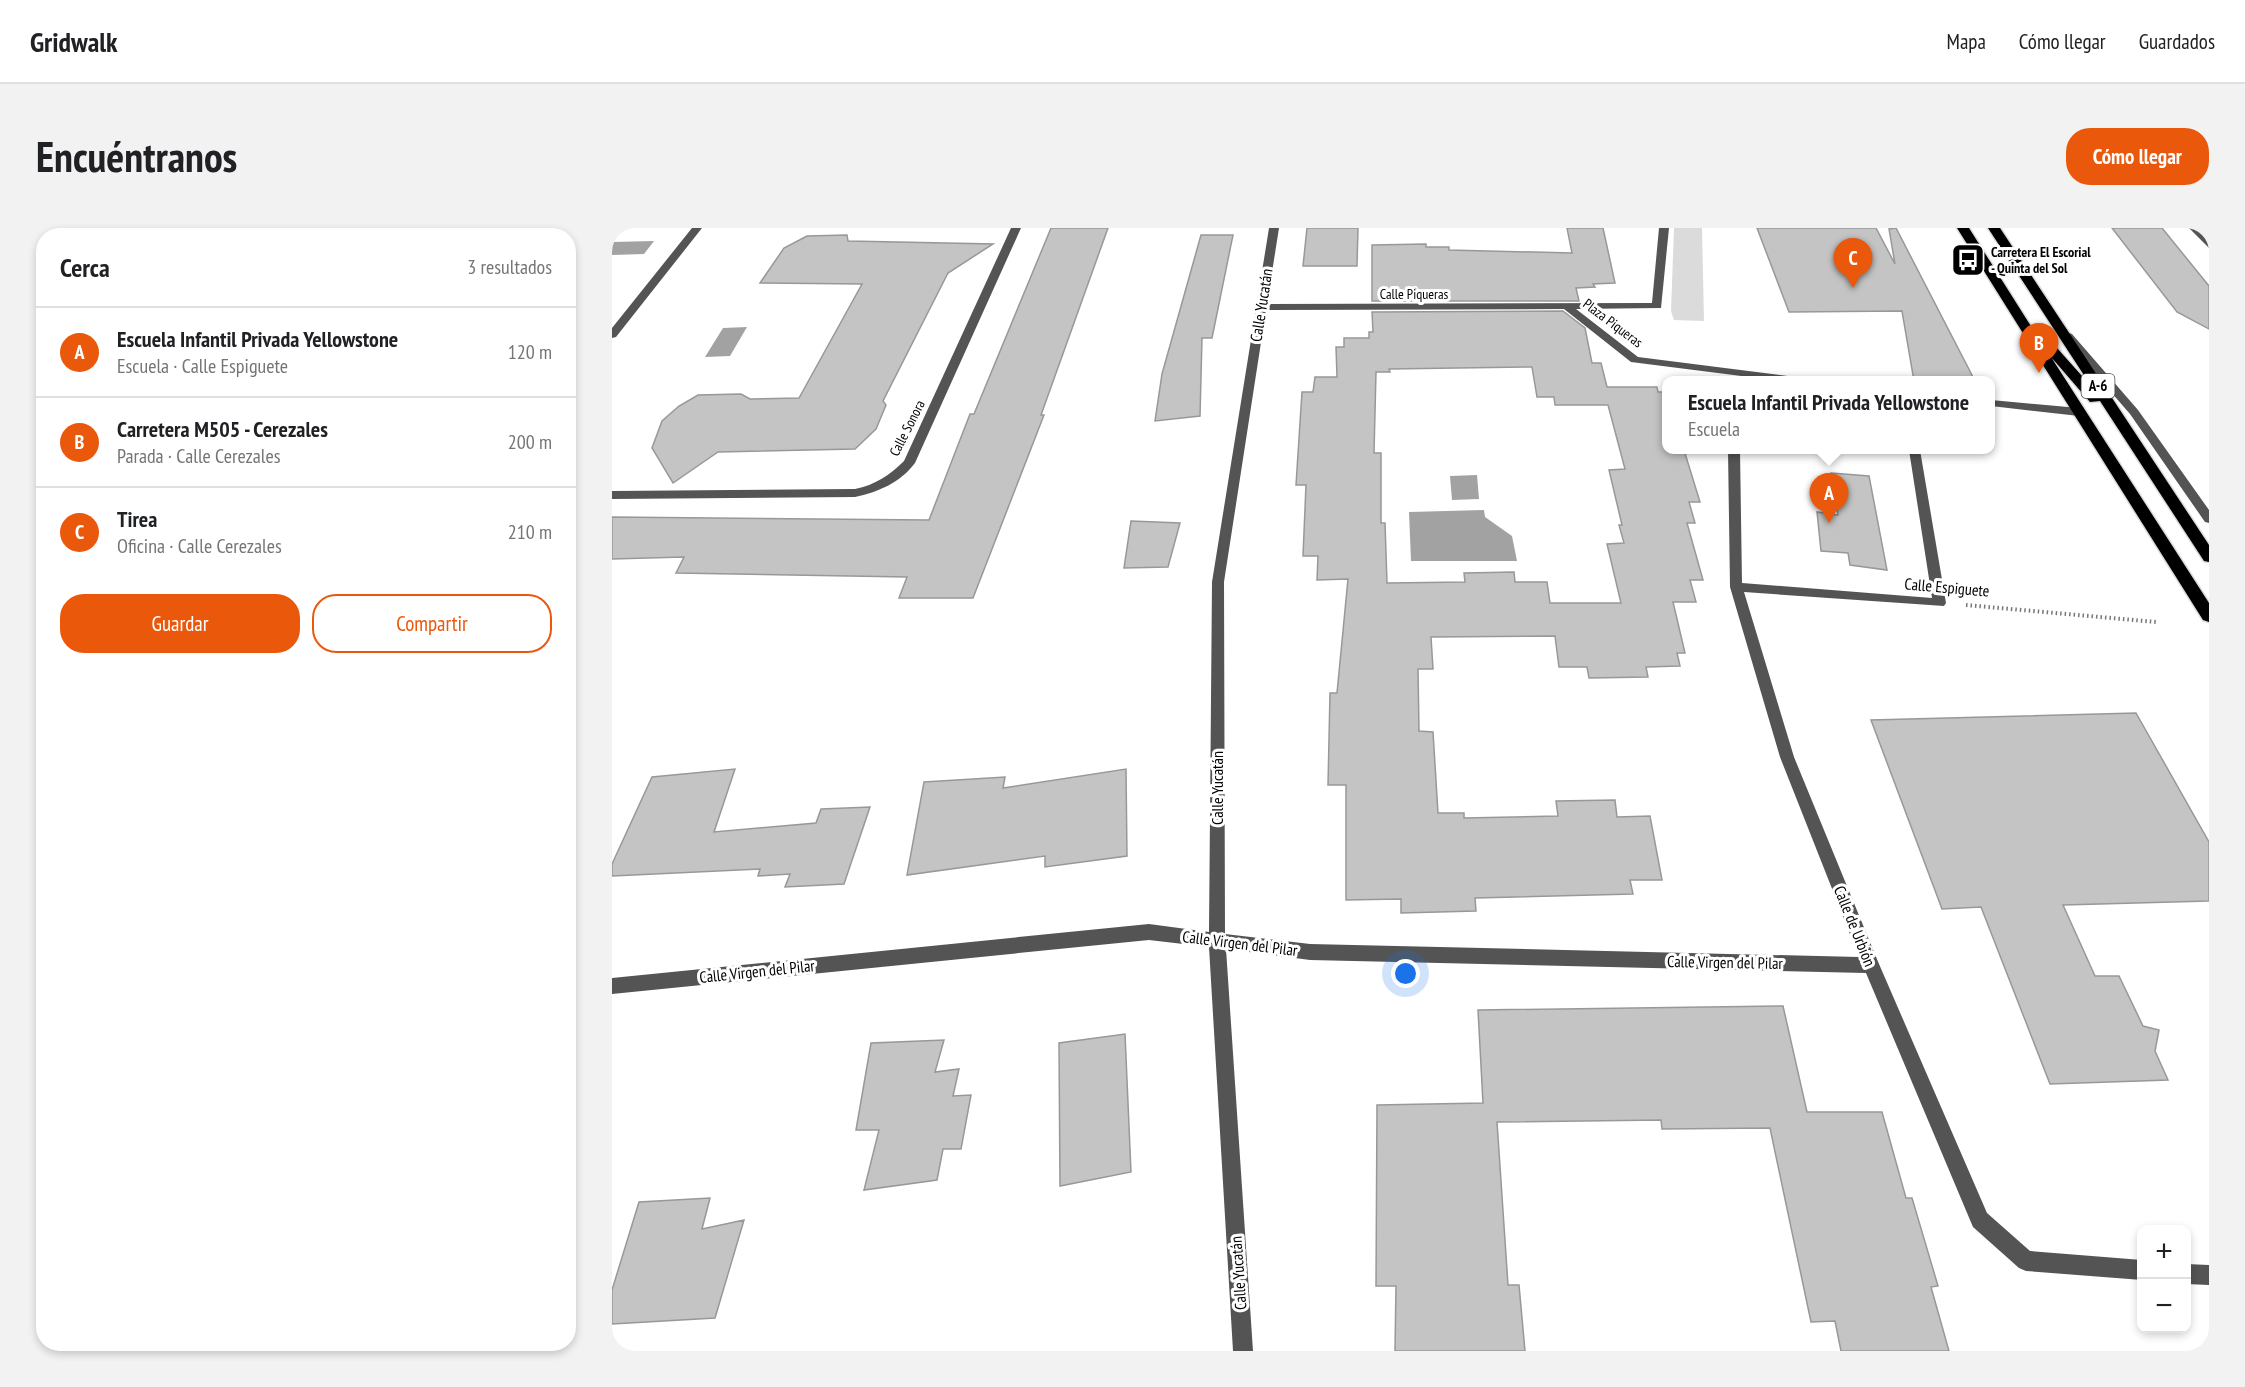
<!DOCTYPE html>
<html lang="es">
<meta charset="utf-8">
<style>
body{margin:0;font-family:"PT Sans Narrow",sans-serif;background:#f2f2f2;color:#202124}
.controls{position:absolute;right:18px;bottom:18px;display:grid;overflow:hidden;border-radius:12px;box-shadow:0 3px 9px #0003}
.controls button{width:54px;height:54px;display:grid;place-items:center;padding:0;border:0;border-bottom:2px solid #e0e0e0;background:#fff;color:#202124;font:30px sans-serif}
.you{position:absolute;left:794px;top:746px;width:21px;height:21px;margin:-15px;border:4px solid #fff;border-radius:50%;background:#1a73e8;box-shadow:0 0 0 9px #1a73e833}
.badge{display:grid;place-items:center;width:39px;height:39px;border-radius:50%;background:#ea580c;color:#fff;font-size:20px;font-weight:700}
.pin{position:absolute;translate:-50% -50px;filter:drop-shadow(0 2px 3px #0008)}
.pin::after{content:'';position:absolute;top:32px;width:21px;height:18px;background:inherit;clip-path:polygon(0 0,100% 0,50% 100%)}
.popup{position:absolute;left:1050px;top:148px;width:333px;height:78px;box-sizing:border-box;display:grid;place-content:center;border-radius:12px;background:#fff;filter:drop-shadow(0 2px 4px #0005);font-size:20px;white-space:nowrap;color:#757577}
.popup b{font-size:22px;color:#202124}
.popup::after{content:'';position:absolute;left:50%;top:100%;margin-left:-12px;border:12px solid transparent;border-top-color:#fff}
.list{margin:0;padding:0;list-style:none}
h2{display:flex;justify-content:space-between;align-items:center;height:78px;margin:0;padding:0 24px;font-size:26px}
h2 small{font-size:20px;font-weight:400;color:#757577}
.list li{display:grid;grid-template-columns:39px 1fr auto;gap:18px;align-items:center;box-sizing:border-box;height:90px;padding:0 24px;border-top:2px solid #e0e0e0}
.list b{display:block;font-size:22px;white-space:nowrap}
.list p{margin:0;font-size:20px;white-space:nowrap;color:#757577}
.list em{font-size:20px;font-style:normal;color:#757577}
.actions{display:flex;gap:12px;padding:18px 24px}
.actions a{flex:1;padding:14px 0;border:2px solid #ea580c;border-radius:24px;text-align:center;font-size:21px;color:#ea580c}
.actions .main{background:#ea580c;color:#fff}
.map{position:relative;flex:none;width:1597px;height:1123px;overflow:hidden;border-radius:24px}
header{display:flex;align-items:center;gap:36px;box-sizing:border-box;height:84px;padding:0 30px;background:#fff;border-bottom:2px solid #e0e0e0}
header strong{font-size:28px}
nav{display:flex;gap:33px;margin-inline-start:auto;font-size:21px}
.intro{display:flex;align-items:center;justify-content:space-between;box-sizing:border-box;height:144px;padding:0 36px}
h1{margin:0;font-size:42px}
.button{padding:15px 27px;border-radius:24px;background:#ea580c;color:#fff;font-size:21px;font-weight:700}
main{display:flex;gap:36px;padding:0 36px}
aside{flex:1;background:#fff;border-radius:24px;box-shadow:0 3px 9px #0003}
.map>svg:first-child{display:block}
</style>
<header>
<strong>Gridwalk</strong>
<nav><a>Mapa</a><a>Cómo llegar</a><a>Guardados</a></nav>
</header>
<div class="intro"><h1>Encuéntranos</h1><a class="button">Cómo llegar</a></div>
<main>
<aside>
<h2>Cerca<small>3 resultados</small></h2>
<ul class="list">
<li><span class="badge">A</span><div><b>Escuela Infantil Privada Yellowstone</b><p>Escuela · Calle Espiguete</p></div><em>120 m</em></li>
<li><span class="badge">B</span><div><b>Carretera M505 - Cerezales</b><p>Parada · Calle Cerezales</p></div><em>200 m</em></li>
<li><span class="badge">C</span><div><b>Tirea</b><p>Oficina · Calle Cerezales</p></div><em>210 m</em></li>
</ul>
<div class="actions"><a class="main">Guardar</a><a>Compartir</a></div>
</aside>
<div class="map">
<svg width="1597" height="1123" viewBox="0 0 1597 1123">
<rect width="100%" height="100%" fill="#fff"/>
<path fill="#dbdbdb" d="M1062,0H1090L1092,93L1062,92L1059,83Z"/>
<path fill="#a2a2a2" d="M42,13L32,26L0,27V14Z
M135,99L118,128L93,129L111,100Z
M865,247L867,271L840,272L838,248Z
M872,282L873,289L900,308L905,333H799L797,284Z"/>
<path fill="#c4c4c4" stroke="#989898" stroke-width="1.5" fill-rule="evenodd" d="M439,0H496L429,187H432L361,370H287L295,349L64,345L72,329L0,331V289L317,292L358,186H362Z
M695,0H746L745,38H691Z
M955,0H991L1003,55L981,56L983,59L964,60L967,73H760V17L814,16V19H837V22L960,25Z
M1145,0H1264L1283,36L1277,1L1284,0L1363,153H1302L1290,83L1177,84Z
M1500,0H1550L1597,58V101L1565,84Z
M235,7L236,13L381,16L336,45L271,173L274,177L264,201L243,221L106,224L61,255L40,220L50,193L67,178L86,167L129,166L138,171L187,170L250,56L148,55L172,20L195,8Z
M589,7H621L600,110H590L588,188L543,193L550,146Z
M951,83L973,100L980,135H989L995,159H1045L1046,164H1055V222H1072L1088,274H1077L1083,295H1075L1091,352H1078L1084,374H1061L1073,425H1065L1068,438L1034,439L1036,449L977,450L975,439H947L943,408L819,409L821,441H806L807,503L821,504L826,585H852V590L946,588L944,573L1003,572L1005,589L1038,588L1050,652H1018L1021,666L863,670L864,683L789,685V671L734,672V557H716L718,465H725L736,351L705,352L706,328H691L694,257H684L690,164H701L703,149H725L724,119H732V110H757V104H761L760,84ZM920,139L925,169H942L943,177H996L1013,241L997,242L1010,297H1007L1012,315L995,316L1009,375H938L935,354H903L902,344L852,345L853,354L775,355L773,295H769V225H762L764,144H778L777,141Z
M1219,245L1257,248L1275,342L1238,337L1236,325L1209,323L1205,284L1226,287Z
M519,293L568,295L556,339L512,340Z
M1524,485L1597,614V673L1451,677L1483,748H1507L1531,798L1547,802L1543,823L1556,852L1438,856L1369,679L1330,681L1259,492Z
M123,541L102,604L204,595L209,581L258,579L232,656L173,659L178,646L146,648L148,641L0,648V636L40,549Z
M514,541L515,628L433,639V628L295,647L312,554L393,549L391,560Z
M1171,778L1195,884H1270L1294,970H1300L1326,1058L1319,1059L1337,1123H1229L1223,1093L1199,1094L1158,900L1050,901L1049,892L885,894L896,1057H907L913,1123H783L784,1058H764L765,877L871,875L866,782Z
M513,806L519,944L448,958L447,815Z
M332,812L323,844L347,841L341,868L359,867L349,921H331L325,952L252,962L267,902H244L259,815Z
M98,970L90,1001L132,992L103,1090L0,1096V1062L27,974Z"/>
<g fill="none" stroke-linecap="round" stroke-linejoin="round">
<defs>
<path id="highway" d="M1345,0H1357L1427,111L1436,110L1479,158L1376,0H1388L1597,317V334L1592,333L1488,173L1478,174L1439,129L1597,375V394L1591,392Z"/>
</defs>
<use href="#highway" stroke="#dbdbdb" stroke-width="3"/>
<path stroke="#767676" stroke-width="4" stroke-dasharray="1.5 3" stroke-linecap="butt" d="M1354,377L1544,394"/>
<path fill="#545454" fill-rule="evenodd" d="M80,0H90L4,109L0,110V100Z
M399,0H409L303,235C288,255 266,264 243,269L0,271V263L243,261C263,257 278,247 292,233Z
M657,0H667L655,76L1040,75L1047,0H1057L1049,80L964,81L1026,129L1183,149L1188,152H1161L1019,134L952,81L654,82L612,354L613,706L698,716L1247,729L1168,529L1118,359L1116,222H1128L1130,355L1320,370L1297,222H1308L1334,375L1332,378L1132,364L1182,529L1267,736L1375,985L1418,1023L1530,1032V1052L1414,1043L1407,1040L1361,999L1254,745L698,732L614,721L641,1123H621L597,719L537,712L0,766V750L537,696L597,704L600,354Z
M1577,0H1587L1597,11V20Z
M1456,105L1460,106L1526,182L1597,282V295L1593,294L1518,186L1452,110V106Z
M1379,172L1467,180L1473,184L1467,188L1379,178Z
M1574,1036L1597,1037V1057L1574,1056Z"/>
<use href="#highway" fill="#000" fill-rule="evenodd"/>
</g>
<defs>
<symbol id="bus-square" viewBox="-11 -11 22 22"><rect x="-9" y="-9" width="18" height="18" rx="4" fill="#000" stroke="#fff"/><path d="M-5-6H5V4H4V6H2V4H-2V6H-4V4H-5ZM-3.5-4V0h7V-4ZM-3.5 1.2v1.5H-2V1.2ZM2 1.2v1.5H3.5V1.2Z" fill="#fff"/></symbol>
</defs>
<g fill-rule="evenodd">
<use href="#bus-square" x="1337" y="13" width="38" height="38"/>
</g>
<g text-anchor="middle" stroke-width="6" stroke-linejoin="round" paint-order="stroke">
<g font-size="14" font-weight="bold" fill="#000" stroke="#fff" text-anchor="start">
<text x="1379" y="29">Carretera El Escorial<tspan x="1379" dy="16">- Quinta del Sol</tspan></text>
</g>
<g font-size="14" fill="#000" stroke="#fff">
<text x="802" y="71">Calle Piqueras</text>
<text transform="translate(1001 95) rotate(37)" y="5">Plaza Piqueras</text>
<text transform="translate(295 200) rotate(-63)" y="5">Calle Sonora</text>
</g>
<rect fill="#fff" stroke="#4c4c4c" stroke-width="1.5" x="1469.5" y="146" width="33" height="24" rx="4.5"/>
<g font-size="15" font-weight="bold" fill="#000">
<text x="1486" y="163">A-6</text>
</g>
<g font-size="16" fill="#000" stroke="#fff">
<text transform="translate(649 77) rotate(-81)" y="6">Calle Yucatán</text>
<text transform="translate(1335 359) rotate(5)" y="6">Calle Espiguete</text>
<text transform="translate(605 560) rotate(-90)" y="6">Calle Yucatán</text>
<text transform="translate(1243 698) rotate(68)" y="6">Calle de Urbión</text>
<text transform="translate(628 715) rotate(7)" y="6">Calle Virgen del Pilar</text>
<text transform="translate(1113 734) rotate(1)" y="6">Calle Virgen del Pilar</text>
<text transform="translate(145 743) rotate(-6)" y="6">Calle Virgen del Pilar</text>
<text transform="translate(626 1045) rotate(-94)" y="6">Calle Yucatán</text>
</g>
</g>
</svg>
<div class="controls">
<button>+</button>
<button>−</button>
</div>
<div class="you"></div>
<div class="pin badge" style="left:1217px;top:295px">A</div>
<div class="popup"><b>Escuela Infantil Privada Yellowstone</b>Escuela</div>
<div class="pin badge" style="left:1427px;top:145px">B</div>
<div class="pin badge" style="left:1241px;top:60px">C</div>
</div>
</main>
